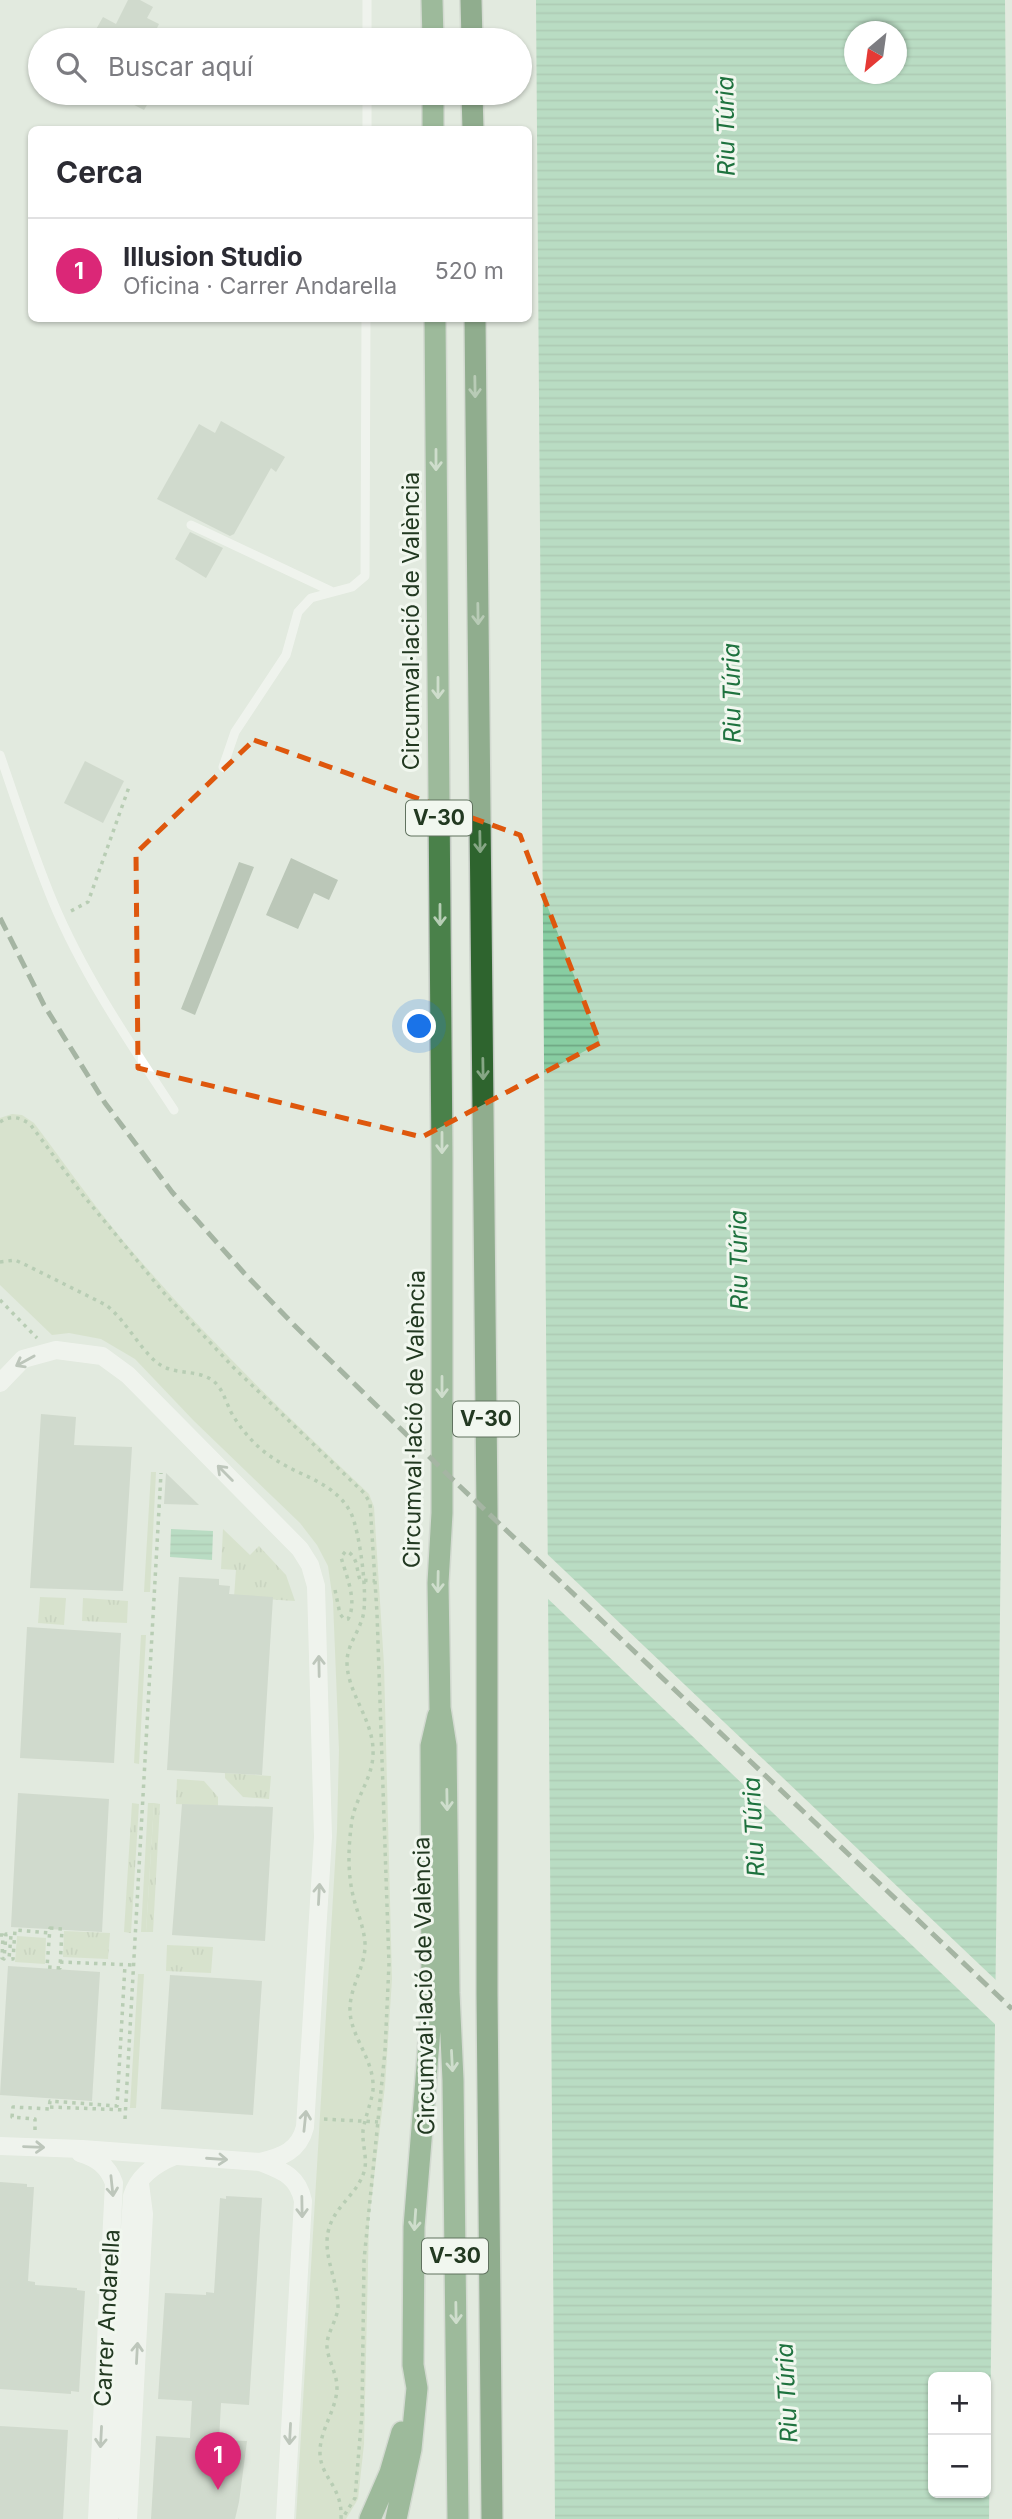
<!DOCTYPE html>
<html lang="es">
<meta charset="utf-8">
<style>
body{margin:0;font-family:Inter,sans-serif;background:#f7f7f7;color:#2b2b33}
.controls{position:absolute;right:21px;bottom:21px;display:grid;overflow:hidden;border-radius:10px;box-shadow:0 2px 5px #0004}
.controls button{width:63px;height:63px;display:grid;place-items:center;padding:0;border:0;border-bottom:2px solid #e1e1e2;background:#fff;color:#2b2b33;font:35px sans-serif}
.compass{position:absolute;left:844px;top:21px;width:63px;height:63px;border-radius:50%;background:#fff;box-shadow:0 2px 5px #0004;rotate:209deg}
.you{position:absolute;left:420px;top:1027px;width:24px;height:24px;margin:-18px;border:5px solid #fff;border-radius:50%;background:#1a73e8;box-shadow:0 0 0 10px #1a73e833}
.badge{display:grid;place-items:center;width:46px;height:46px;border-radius:50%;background:#db2777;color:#fff;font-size:23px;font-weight:700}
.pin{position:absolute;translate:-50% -58px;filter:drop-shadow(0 2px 4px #0008)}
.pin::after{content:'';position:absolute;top:37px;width:24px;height:21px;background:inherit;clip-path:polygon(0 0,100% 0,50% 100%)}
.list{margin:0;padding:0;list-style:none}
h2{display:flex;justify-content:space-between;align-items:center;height:91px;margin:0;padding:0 28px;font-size:30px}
h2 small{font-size:23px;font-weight:400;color:#7c7c81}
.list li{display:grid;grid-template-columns:46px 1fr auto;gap:21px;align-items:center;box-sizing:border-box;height:105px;padding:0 28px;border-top:2px solid #e1e1e2}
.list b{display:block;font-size:26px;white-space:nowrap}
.list p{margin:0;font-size:23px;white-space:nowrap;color:#7c7c81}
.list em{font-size:23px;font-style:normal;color:#7c7c81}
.icon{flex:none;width:38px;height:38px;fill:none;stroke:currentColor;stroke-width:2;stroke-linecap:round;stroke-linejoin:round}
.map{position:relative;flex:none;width:1012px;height:2519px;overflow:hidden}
.search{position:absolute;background:#fff;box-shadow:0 2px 5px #0004;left:28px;top:28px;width:504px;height:77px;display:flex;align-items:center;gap:18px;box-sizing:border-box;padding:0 24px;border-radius:38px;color:#7c7c81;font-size:26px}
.panel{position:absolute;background:#fff;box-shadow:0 2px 5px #0004;left:28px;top:126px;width:504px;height:196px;border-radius:10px}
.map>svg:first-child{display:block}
</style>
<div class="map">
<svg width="1012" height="2519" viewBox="0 0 1012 2519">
<defs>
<pattern id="grass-tufts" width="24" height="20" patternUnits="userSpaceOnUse" patternTransform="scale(1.75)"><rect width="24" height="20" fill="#cadab8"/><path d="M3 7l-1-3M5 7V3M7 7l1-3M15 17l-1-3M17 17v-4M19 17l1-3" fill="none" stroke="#adbc9e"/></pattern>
<pattern id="water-rules" width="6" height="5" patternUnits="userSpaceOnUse" patternTransform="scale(1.75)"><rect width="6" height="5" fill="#88cda2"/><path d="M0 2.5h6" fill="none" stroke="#6fa784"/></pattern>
</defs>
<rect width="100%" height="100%" fill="#e2eadf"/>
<path fill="url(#grass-tufts)" d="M223,1529L250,1555L259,1546L286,1575L295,1601L234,1597L236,1570L221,1569Z
M40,1597L66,1598L64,1625L38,1623Z
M83,1598L128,1601L127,1623L82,1621Z
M225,1773L271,1776L269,1799L243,1797L225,1778Z
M177,1779L204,1781L218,1797V1806L176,1804Z
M132,1803L139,1804L131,1933L124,1932Z
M154,1803L160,1804L153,1932H146Z
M64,1931L110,1933L108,1959L63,1957Z
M17,1936L46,1938L45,1964L15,1962Z
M167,1945L213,1947L211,1973L166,1971Z"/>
<path fill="#cadab8" d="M12,1114L22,1115L34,1123C68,1168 100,1215 138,1258C210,1342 289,1418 369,1494L374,1507L384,1665L392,1979L385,2086L369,2220L364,2444L358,2499L346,2519H296L337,1830L339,1750L333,1601L328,1566L317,1545L300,1523L194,1421L135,1359L101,1339L69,1333L52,1335L0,1285V1118Z
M151,1472H156L150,1592H144Z
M141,1635H146L139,1764L134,1763Z
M148,1803H154L146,1932H141Z
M138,1974H144L136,2108H130Z"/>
<path fill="url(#water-rules)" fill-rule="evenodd" d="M536,0H1005L1011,707L989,2519H555ZM855,32H897V74H855ZM933,2377H986V2493H933Z
M171,1529L213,1531L212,1560L170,1557Z"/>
<path fill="#e2eadf" d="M544,1551L999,1983V2028L545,1596Z"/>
<path fill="#bbc7b8" d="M128,0H140L153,7L147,18L159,24L151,40H90L103,17L116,24Z
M111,93H154L144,110Z
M221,421L285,457L276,472L271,468L234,534L230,536L157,499L199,424L215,433Z
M190,532L223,548L206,578L175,559Z
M85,761L124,781L103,823L64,803Z
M291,858L338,880L329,900L314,893L298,929L266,915Z
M239,862L254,867L195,1015L181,1009Z
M41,1414L76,1417L74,1445L132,1447L123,1591L30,1588Z
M166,1473L199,1505L164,1504Z
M179,1577L219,1579V1585L230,1586L229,1594L273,1597L262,1775L167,1770Z
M27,1627L121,1633L114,1763L20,1758Z
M18,1793L109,1799L102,1932L11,1927Z
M182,1804L273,1807L265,1941L172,1935Z
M8,1966L100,1972L92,2101L0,2095Z
M170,1975L262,1981L253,2115L161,2109Z
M0,2182L27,2184V2187H34L28,2281L35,2282V2285L77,2288V2290L85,2291L79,2392L71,2391V2394L0,2389Z
M226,2196L262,2198L249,2405L221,2403L219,2440L247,2441L239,2502L235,2519H151L156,2436L190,2438L192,2401L158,2399L165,2293L206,2295V2292L214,2293L220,2198L226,2199Z
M0,2426L68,2430L63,2519H0Z"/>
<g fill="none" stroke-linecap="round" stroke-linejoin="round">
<defs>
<path id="trunk" d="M432,0L433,40
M433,93V130
M435,318L442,1159V1513L438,1583L440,1708L446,1746L449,1993L453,2080L458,2519
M370,2519L390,2473L402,2432
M396,2519L411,2449L417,2388L413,2365L414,2227L432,2004L431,1746L438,1716"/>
<path id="motorway" d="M471,0L472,40
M472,93L473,130
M475,318L487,1508V1994L492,2519"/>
</defs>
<use href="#trunk" stroke="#c1c8c1" stroke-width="24"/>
<use href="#motorway" stroke="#c1c8c1" stroke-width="24"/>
<path stroke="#85ac81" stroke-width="3.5" stroke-dasharray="3.5 5" stroke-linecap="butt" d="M71,911L88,902L129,787
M0,1122C11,1115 19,1117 30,1124L82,1194L164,1293L233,1367L364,1493L370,1503L377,1613L389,1964L385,2051L364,2260L362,2413L355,2498L342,2519
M0,1262L15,1260L26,1265L106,1305C127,1321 143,1355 162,1366C181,1376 205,1368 219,1387C224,1394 227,1404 231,1412C241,1430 256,1447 273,1458C300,1477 334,1481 351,1513C360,1533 368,1595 363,1616C359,1632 347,1645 347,1662C347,1694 375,1721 373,1755C372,1779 356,1797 352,1820C348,1848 347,1876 355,1903C359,1917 364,1929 365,1943C366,1967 349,1987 350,2011C351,2038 375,2060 373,2090C371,2104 365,2117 363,2131C362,2145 368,2159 364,2172C355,2200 326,2209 327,2245C328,2266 338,2285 338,2307C337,2321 326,2334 327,2347C328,2360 337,2374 337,2387C337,2410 319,2430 320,2454C321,2478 343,2487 341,2519
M0,1300L37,1338
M335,1590L340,1614L344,1619H348C358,1602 346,1575 341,1557L346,1551C358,1556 356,1568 360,1580L375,1581
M50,1928L62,1929L60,1968L47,1967Z
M0,1935H3L2,1958L4,1959L6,1934L11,1935L9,1959H13L15,1930L50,1933
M60,1962L134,1965
M50,2107L126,2110
M125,2119L161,1473
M324,2119L378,2122
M35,2130V2119L12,2117L13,2107L49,2109L50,2101L117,2106L125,1965"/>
<path stroke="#fff" stroke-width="9" d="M367,0V40
M367,93V130
M191,525L331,591
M0,755C17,804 33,854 53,902C84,976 130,1043 174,1110
M223,767L235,732L286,655L298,612L311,598L352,587L365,576L366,318"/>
<path stroke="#fff" stroke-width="18" d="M0,1383L23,1359L56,1350L102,1356L128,1375L300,1549L310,1565L316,1586L323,1837L305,2127C299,2151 282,2157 260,2162L82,2149L0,2146
M80,2153C97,2158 108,2166 114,2183L97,2519
M260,2162C283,2171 298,2176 303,2201L285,2519
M112,2512L132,2196C138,2176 155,2164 175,2156
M128,2519L144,2214L140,2184"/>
<use href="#trunk" stroke="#4a814a" stroke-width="21"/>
<use href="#motorway" stroke="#2e642e" stroke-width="21"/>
<path stroke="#5c755b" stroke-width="5" stroke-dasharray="14 7" stroke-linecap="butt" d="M0,918L44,1005L105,1103L172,1192L244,1273L294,1325L450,1477L1012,2009"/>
</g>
<defs><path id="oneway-shaft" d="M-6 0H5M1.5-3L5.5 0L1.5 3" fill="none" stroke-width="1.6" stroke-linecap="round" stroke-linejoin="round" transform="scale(1.75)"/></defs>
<g stroke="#86a685">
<use href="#oneway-shaft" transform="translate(475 387) rotate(89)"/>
<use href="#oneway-shaft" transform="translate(478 614) rotate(89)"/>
<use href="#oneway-shaft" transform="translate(480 842) rotate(89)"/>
<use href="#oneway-shaft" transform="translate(483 1069) rotate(89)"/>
</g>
<g stroke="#b7ceb5">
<use href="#oneway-shaft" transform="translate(436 460) rotate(90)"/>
<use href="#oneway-shaft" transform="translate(438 688) rotate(90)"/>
<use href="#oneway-shaft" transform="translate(440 915) rotate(90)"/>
<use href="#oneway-shaft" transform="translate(442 1143) rotate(90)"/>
<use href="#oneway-shaft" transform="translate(442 1387) rotate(90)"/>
<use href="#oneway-shaft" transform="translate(438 1582) rotate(91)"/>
<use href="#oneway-shaft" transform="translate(447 1800) rotate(89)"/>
<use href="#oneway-shaft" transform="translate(452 2061) rotate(87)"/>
<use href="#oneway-shaft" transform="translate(415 2220) rotate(94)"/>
<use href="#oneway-shaft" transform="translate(456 2313) rotate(89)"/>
</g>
<g stroke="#909c90">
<use href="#oneway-shaft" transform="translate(25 1361) rotate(151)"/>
<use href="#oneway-shaft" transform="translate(225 1473) rotate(-135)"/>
<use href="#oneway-shaft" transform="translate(319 1666) rotate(-91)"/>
<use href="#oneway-shaft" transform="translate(319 1894) rotate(-87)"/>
<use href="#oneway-shaft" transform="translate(305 2121) rotate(-84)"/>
<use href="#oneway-shaft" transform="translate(34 2147) rotate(2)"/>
<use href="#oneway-shaft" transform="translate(217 2159) rotate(4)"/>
<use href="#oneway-shaft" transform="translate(112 2186) rotate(84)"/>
<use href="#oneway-shaft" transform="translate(302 2207) rotate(89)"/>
<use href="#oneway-shaft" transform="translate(137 2353) rotate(-87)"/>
<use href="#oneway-shaft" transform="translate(290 2434) rotate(93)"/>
<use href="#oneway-shaft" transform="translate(101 2437) rotate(93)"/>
</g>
<path d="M0 0H1012V2519H0ZM254,740L520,835L600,1043L422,1137L138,1068L136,853Z" fill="#e2eadf" fill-opacity=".55" fill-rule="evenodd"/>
<path fill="none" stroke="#de570d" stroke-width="5" stroke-dasharray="14 9" stroke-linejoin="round" d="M254,740L520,835L600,1043L422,1137L138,1068L136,853Z"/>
<g text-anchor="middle" stroke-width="6" stroke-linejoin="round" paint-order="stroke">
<g fill="#f1f7ef" stroke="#60725f" stroke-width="2">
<rect x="406" y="800.5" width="66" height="35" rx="5"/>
<rect x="453" y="1401.5" width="66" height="35" rx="5"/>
<rect x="422" y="2238.5" width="66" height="35" rx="5"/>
</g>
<g font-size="21" font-weight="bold" fill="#223921">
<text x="439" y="825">V-30</text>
<text x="486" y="1426">V-30</text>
<text x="455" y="2263">V-30</text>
</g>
<g font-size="23" fill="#223921" stroke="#f1f7ef">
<text transform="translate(411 621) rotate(-90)" y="8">Circumval·lació de València</text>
<text transform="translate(414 1419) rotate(-89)" y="8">Circumval·lació de València</text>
<text transform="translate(424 1986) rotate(-91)" y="8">Circumval·lació de València</text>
<text transform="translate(107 2318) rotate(-87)" y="8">Carrer Andarella</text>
</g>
<g font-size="24" font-style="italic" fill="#1e723e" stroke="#f1f7ef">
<text transform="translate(726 126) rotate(-91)" y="8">Riu Túria</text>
<text transform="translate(732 693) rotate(-91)" y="8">Riu Túria</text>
<text transform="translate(739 1260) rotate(-91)" y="8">Riu Túria</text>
<text transform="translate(754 1827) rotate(-93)" y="8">Riu Túria</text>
<text transform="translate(787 2393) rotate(-93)" y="8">Riu Túria</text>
</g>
</g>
</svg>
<div class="controls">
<button>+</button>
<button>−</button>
</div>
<svg class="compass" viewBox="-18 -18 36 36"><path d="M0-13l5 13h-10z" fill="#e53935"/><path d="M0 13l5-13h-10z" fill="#7c7c81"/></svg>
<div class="you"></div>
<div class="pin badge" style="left:218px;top:2490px">1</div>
<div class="search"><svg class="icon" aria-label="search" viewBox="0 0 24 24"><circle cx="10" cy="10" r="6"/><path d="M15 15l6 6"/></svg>Buscar aquí</div>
<section class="panel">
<h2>Cerca<small></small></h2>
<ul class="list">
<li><span class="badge">1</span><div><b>Illusion Studio</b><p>Oficina · Carrer Andarella</p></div><em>520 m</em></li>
</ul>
</section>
</div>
